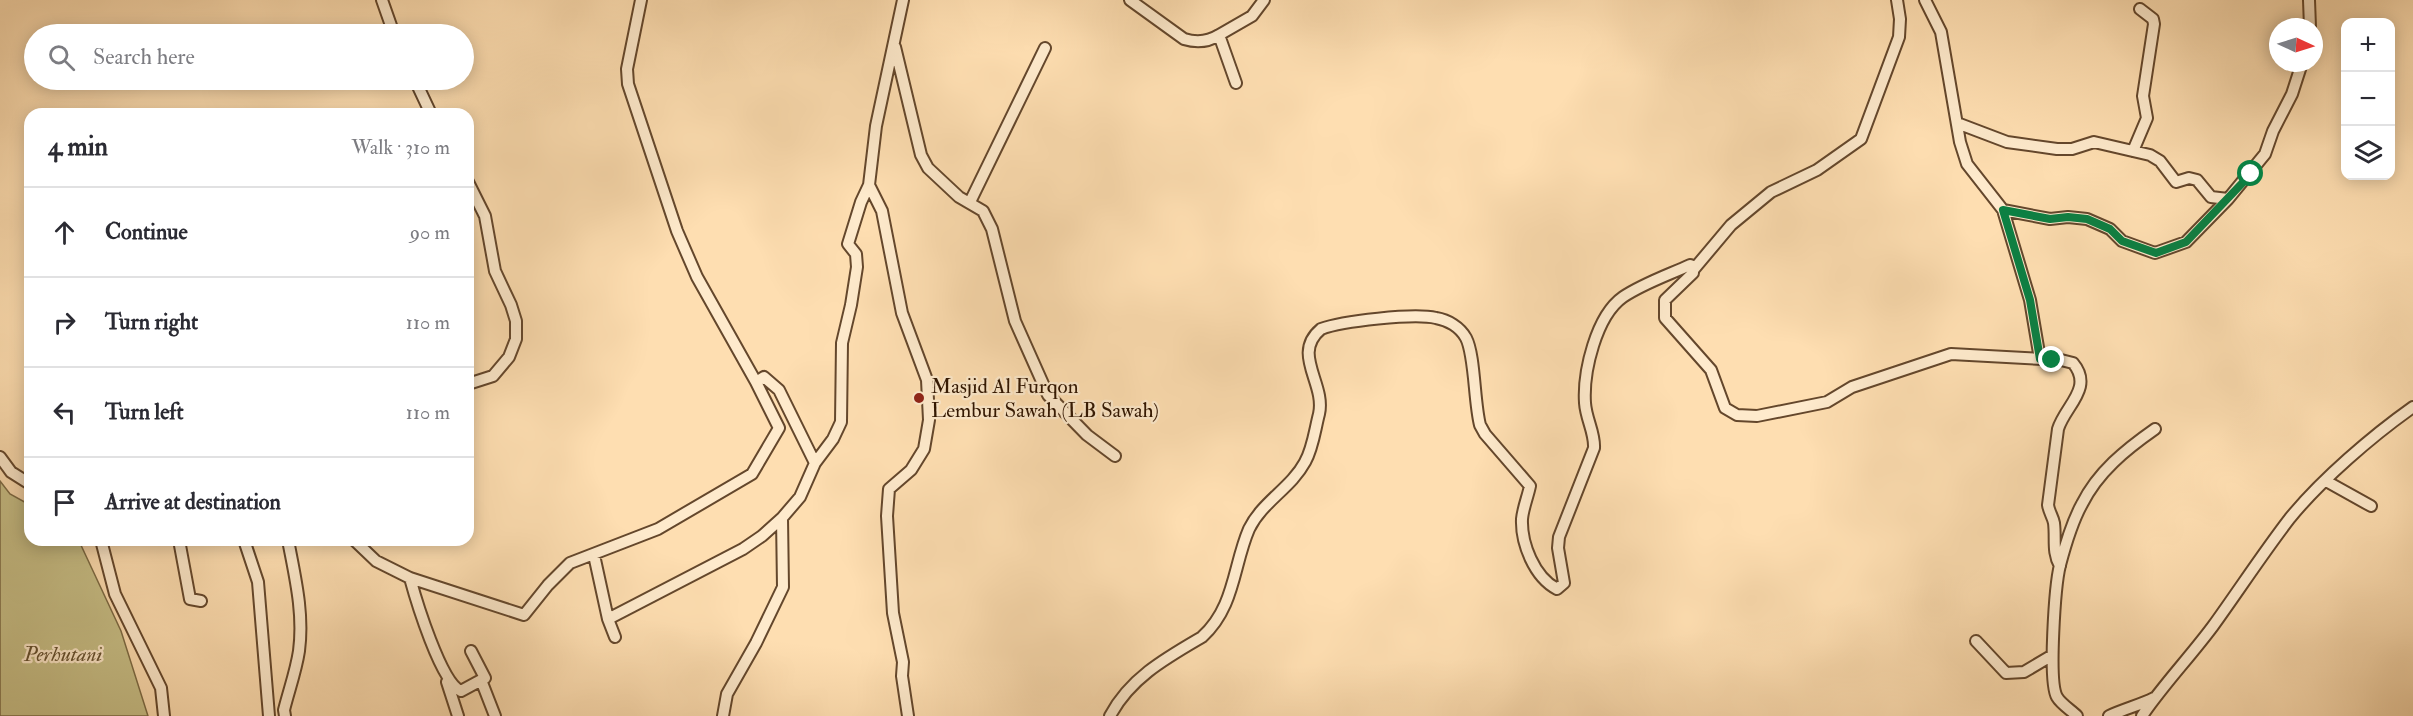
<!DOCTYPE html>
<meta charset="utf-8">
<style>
body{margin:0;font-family:"IM FELL Double Pica",serif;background:#f2f2f3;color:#2b2b33}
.controls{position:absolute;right:18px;top:18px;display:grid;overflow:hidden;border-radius:12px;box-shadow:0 3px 15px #0003}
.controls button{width:54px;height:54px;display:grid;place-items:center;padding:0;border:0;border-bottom:2px solid #e1e1e2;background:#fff;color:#2b2b33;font:30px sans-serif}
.compass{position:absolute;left:2269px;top:18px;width:54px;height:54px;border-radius:50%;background:#fff;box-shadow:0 3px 15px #0003;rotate:94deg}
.stop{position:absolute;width:18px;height:18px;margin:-14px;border:4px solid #0b8043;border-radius:50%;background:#fff}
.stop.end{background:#0b8043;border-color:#fff;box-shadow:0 2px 6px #0008}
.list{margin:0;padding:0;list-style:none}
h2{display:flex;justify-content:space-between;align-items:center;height:78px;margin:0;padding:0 24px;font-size:26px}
h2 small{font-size:20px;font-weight:400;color:#7c7c81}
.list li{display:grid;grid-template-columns:39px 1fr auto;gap:18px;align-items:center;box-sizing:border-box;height:90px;padding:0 24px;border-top:2px solid #e1e1e2}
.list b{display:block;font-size:22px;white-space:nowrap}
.list em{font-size:20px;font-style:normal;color:#7c7c81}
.icon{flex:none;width:33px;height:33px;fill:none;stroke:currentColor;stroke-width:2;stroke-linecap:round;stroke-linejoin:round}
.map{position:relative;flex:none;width:2413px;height:716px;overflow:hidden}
.search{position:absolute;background:#fff;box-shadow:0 3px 15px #0003;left:24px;top:24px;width:450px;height:66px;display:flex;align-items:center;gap:15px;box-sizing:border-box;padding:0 21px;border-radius:33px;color:#7c7c81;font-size:22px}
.panel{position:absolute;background:#fff;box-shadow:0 3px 15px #0003;left:24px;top:108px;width:450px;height:438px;border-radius:18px}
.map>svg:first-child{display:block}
</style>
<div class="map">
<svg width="2413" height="716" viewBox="0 0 2413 716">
<rect width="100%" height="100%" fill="#fedeb1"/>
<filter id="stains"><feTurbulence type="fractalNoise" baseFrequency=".00333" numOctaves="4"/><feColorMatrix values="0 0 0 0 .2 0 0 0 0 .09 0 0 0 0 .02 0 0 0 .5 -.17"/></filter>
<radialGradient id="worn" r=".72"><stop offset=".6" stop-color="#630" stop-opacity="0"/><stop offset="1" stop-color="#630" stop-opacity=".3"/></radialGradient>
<path fill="#c7bf87" stroke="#7c6a44" stroke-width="1.5" d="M0,481L10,494L30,505V540L79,541L121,631L148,716H0Z"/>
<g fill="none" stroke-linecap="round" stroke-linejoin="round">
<defs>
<path id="minor" d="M382,0L394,34
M641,0L627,69L628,84L677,231L697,277L756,382
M903,0L876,126L869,185L882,211L902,313L927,380L929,420L924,449L911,470L889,489L887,516L893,613L903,662L902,676L908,716
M1130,0L1184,39C1197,43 1208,42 1219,35L1236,83
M1925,0L1941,32L1960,142L1967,164L2003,210L2030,300L2040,359
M2309,0L2310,27
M1219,35L1252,16L1264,0
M895,47L921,155L928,168L959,197L983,211L992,229L1015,321L1048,395L1087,435L1115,456
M415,80L431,114
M1957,123L2007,142L2057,149H2072L2094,142L2150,155L2160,161L2176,182L2189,178L2197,180L2211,197L2228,199L2265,154L2273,131L2292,94L2302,63
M2133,151L2147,118L2143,96L2154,24L2153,19L2140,9
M468,182L485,216L495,271L511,305L516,321V339L509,357L493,376L468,384
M970,202L1045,48
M2003,210L2050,219L2068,217L2087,219L2110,229L2122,241L2155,253L2186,242L2228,199
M1694,269L1731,225L1771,192L1817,170L1861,139L1899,37L1900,19L1897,0
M0,457L11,472L30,484
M815,463L833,439L841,422L842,343L851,305L857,267L856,254L848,244L861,202L869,185
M2326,481L2371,506
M101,540L115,594L161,688L164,716
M179,540L190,599L201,601
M244,540L258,582L269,716
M354,540L376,561L410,578L524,615L548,585L570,563L658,529L752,474L779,428L756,382L764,377L779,390L815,463L800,497L782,518L783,587L756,643L727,694L723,716
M594,555L608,619L615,637
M410,578C416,600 441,683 461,691L485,678L471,651
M608,619L743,549L762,536L782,518
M1976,641L2006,673L2024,672L2051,656
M481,680L495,716
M447,682L458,716
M285,716L284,710C289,690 296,671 299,651C304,613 295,577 288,540
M1110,716C1130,678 1166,658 1202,637C1235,607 1233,566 1249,529C1262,502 1291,488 1305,462C1313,448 1315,429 1319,414C1326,383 1291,354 1321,329C1342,321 1414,313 1436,318C1448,320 1460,327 1466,338C1475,355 1474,402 1480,425L1485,434L1530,486C1528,496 1523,508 1522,519C1521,543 1534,577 1557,589L1564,583L1558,548L1559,537L1594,448C1595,433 1586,419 1585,403C1583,372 1596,316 1623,297C1642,284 1668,275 1690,265L1693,266V273L1665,300V318L1711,370L1725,408L1737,415L1757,416L1827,402L1852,387L1951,354L2061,360L2073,363C2094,388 2065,406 2058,429L2048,505C2049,512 2053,517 2054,523C2056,539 2052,552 2060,566
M2077,716C2071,710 2061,704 2057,697C2048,682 2055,585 2060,565C2065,546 2072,522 2082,504C2098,472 2125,450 2155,429
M2109,716C2124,709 2140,705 2154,698
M2142,716C2163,685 2190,657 2213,626C2239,590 2263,553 2290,518C2322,479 2372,436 2413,407"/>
</defs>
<use href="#minor" stroke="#64472c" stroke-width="14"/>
<use href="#minor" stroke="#feeacc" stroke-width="10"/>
</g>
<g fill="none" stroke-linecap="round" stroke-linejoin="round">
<path stroke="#0b8043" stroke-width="8" d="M2052,360L2040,359L2030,300L2003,210L2050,219L2068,217L2087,219L2110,229L2122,241L2156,253L2186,242L2251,174"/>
</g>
<circle fill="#8f2418" stroke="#feeacc" stroke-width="2" cx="919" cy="398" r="6"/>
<g text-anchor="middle" stroke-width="4.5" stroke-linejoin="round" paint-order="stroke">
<g font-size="21" fill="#301500" stroke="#feeacc" text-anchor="start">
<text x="931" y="393">Masjid Al Furqon<tspan x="931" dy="24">Lembur Sawah (LB Sawah)</tspan></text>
</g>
<g font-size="21" font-style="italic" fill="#65502f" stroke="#feeacc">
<text x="63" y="661">Perhutani</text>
</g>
</g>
<rect width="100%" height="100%" filter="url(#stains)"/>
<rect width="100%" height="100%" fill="url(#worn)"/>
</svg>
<div class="controls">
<button>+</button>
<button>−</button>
<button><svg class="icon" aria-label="layers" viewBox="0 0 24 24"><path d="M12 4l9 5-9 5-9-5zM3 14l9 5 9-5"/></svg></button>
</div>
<svg class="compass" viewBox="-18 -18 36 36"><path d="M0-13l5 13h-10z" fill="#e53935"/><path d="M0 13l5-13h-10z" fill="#7c7c81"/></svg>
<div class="stop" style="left:2251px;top:174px"></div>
<div class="stop end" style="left:2052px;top:360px"></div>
<div class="search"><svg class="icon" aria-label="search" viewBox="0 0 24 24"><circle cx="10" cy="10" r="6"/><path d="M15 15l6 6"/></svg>Search here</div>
<section class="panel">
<h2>4 min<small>Walk · 310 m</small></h2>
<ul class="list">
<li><svg class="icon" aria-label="ahead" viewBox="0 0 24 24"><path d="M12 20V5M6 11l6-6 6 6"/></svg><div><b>Continue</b></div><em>90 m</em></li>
<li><svg class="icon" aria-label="right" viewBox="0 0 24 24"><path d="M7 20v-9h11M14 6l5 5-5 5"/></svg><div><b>Turn right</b></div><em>110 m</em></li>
<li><svg class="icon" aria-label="left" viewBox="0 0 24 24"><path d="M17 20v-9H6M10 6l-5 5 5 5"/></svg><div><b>Turn left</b></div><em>110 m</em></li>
<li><svg class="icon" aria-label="arrive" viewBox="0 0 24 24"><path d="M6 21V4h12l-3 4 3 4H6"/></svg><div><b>Arrive at destination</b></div></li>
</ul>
</section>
</div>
